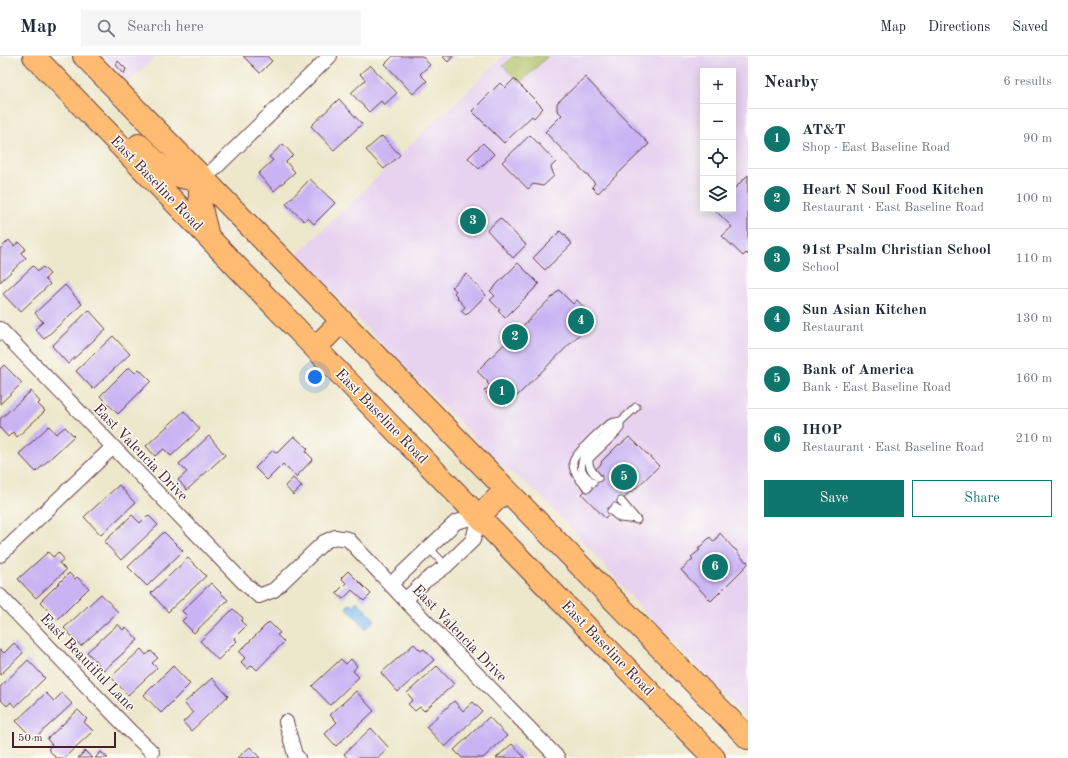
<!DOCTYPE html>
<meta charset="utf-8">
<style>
body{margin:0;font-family:"Old Standard TT",serif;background:#f6f6f7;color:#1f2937}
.controls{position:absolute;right:12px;top:12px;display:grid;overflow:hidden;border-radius:0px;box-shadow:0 2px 10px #0003}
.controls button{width:36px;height:36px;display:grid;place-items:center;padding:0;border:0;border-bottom:1px solid #e0e1e3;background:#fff;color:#1f2937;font:20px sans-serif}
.scale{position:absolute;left:12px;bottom:10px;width:104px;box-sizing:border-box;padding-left:4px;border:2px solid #4a1f2b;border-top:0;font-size:11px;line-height:14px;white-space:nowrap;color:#4a1f2b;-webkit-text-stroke:3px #fdfcf7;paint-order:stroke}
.you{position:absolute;left:315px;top:321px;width:14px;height:14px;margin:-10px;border:3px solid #fff;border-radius:50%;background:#1a73e8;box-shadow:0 0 0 6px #1a73e833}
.badge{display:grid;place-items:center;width:26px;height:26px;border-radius:50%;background:#0f766e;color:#fff;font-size:13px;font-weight:700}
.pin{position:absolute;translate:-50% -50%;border:2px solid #fff;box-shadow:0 1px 4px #0006}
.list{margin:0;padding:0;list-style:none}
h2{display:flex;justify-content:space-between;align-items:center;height:52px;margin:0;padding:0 16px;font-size:17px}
h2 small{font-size:13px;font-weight:400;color:#747a83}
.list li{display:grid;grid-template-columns:26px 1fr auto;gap:12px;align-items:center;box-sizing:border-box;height:60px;padding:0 16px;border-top:1px solid #e0e1e3}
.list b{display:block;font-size:15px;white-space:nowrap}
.list p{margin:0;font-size:13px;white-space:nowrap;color:#747a83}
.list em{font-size:13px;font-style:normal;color:#747a83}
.actions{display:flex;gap:8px;padding:12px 16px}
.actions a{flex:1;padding:9px 0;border:1px solid #0f766e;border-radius:0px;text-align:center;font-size:14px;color:#0f766e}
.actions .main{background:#0f766e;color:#fff}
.icon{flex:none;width:22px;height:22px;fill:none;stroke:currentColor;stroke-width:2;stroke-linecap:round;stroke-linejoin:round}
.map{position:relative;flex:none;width:748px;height:702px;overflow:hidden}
header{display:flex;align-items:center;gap:24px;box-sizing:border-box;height:56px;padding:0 20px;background:#fff;border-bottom:1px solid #e0e1e3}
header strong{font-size:19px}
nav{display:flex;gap:22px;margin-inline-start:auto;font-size:14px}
.search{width:280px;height:36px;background:#f6f6f7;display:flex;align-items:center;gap:10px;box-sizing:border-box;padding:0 14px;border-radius:0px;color:#747a83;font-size:15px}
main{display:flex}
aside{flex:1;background:#fff}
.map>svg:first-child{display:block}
</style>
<header>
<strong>Map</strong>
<div class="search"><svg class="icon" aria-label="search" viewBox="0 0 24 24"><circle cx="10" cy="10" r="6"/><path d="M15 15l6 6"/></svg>Search here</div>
<nav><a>Map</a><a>Directions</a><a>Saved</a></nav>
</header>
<main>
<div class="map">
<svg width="748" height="702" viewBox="0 0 748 702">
<rect width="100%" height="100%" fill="#fdfcf7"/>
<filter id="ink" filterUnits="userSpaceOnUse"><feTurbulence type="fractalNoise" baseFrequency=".025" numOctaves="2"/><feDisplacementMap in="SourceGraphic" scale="8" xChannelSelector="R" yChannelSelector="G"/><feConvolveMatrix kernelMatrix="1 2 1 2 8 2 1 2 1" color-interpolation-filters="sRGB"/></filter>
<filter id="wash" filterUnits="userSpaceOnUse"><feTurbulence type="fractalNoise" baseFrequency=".012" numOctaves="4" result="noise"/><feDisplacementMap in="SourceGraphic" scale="16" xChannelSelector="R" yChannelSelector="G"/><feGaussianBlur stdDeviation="0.9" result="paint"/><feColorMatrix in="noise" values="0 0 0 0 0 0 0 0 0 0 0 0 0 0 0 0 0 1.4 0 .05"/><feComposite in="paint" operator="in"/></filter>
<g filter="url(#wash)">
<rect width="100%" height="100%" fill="#ede7cb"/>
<path fill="#e7d2ef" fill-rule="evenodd" d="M103,0H156L128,26Z
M503,0H748V663L640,551L583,485L538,437L500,408L296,200L433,67L466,37ZM703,15H733V153H703Z"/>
<path fill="#adbf62" stroke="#7c6f46" d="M513,0H548L520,27L503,10Z"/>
<path fill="#7bbcf0" stroke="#626e8e" d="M357,545L375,564L366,572L346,551L350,548L352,550Z"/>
<g id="blocks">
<path fill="#c9b3f3" d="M243,0H267L272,5L260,17Z
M393,0H422L430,9L420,18L427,25L413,38L385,8Z
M442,0H453L448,6Z
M118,5L126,13L124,18L116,9Z
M370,9L397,37L384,49L381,45L369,56L351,37L365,24L360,18Z
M585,21L649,88L598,137L592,131L595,127L545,76L562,59L557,54V47Z
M514,23L543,52L534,62L532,60L504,87L472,55L500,27L505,32Z
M339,43L362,68L334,94L311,70Z
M530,79L556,106L551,111L554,120L543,130L533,128L528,133L502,106Z
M382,80L400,99L384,113L366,94Z
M483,87L494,98L479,113L468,102Z
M283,88L293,99L286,106L295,116L274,135L258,118L273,104L269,101Z
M748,119V199L746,197L743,200L722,180L732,171L714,153H733V134Z
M310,123L335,147L314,168L308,162L304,165L286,148Z
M500,162L526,189L513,202L487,174Z
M560,175L564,179L565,178L567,180L566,181L572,188L545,214L533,202Z
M9,184L14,190L19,186L26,193L21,197L26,202L0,226V193Z
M518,207L539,228L505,262L498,255L500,254L490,244L495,240L490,235Z
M33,210L38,215L43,211L50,218L45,223L50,228L20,256L3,238Z
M466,218L486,239L466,259L461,255L465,251L457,242L458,241L454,237L456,235L452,231Z
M65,229L82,248L44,283L35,273L43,266L35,257Z
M559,234L573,248L577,244L595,263L514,343H493L484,335L490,330L487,327L488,326L477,315Z
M89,254L106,273L68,308L52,290Z
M113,280L130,298L93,333L76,315Z
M4,309L22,327L0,348V313Z
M129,311L135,317L139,313L151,325L118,358L100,340Z
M31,335L40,346L38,348L45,355L17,381L13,376L8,381L0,372V363Z
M184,355L200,373L171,400L164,393L155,400L146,390Z
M49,370L56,378L65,371L74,380L36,416L19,398Z
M209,380L225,399L187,434L178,424L187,416L179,408Z
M294,380L308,393L306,396L313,403L296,421L283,408L267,424L255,412L273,394L277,397Z
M629,381L636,387L659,410L632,436L631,435L605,462L582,438L600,420L594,415L602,407L601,406L619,388L620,389Z
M293,422L302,430L293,439L285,430Z
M119,429L135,447L101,479L84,461Z
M132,459L140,467L148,459L158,469L121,504L104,486Z
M164,476L183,495L147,530L128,511Z
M720,477L734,493H735L737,495V496L746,506L747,505L748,506V508L711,545L681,514L693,503L691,501L700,494L698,493L710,481L714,486Z
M48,496L53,501L58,496L64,503L59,507L66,514L36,542L18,523Z
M188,502L206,520L168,556L151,537Z
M348,515L371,538L364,545L352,534L343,543L336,537L346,527L341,522Z
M69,517L75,523L77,521L89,532L57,564L40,546Z
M211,527L228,544L194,577L182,565L187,560L182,555Z
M101,538L118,556L81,590L64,572Z
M233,553L243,562L241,565L246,570L234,582L237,585L218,604L200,585Z
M269,566L280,577L277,579L284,586L257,614L252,609L248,613L241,606L245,602L239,596Z
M118,568L123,574L126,571L138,584L104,614L87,596Z
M14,587L23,597L0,619V593L4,597Z
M414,588L421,595L424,593L434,604L398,636L381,617Z
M141,593L146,599L151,595L158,602L152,607L157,612L128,639L111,621Z
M341,603L346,608L351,603L357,610L353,615L359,621L330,649L312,630Z
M28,604L45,622L15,651L11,646L7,650L0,643V631Z
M173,610L190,628L161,657L144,639Z
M437,610L454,628L424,655L420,651L415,655L408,648L413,644L407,637Z
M212,622L228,640L191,675L183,666L193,657L184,647Z
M356,635L374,655L336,690L325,678L337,666L330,659Z
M46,637L54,645L62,637L72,648L34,683L16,665Z
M454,645L463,655L473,646L482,655L445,691L426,671Z
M78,654L87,663L84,666L93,675L64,702H56L48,693L52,689L47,683Z
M489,661L507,680L483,702H462L454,694Z
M371,672L389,692L378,702H347L344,698Z
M512,688L525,702H496Z
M250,691L260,702H237Z
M85,695L92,702H78Z
M101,696L108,702H95Z"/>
</g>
</g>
<g filter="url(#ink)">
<use href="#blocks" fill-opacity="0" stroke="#623d43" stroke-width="1"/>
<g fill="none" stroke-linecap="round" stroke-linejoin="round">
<defs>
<path id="service" d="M593,427C583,418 577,413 585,399L636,351
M588,432C581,426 572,417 573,406C574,399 604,370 611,367C614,366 618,366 620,365V372L616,377L589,403C588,412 593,416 598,422
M621,445L636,463
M615,451L628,461L637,464
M611,455L620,462L629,463
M429,492L446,510"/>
<path id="minor" d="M204,123L330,0
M0,273L243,526L259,540L274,534L324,486L335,481L348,483L405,544L558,702
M0,499L113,391
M390,529L456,466L479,460L473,484L446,510L425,525L405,544
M0,540L129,674L152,696
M286,666L295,699L298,702"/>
<path id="primary" d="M34,0L315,292L714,702
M84,0L748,682
M139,89C150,99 161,114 176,119C185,123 194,123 204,123C203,127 201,132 200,136C199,151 205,166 208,181
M315,292L342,265
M479,460L506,434"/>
</defs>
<use href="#service" stroke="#623d43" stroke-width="9"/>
<use href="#minor" stroke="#623d43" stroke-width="16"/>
<use href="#primary" stroke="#623d43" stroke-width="24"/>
<use href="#service" stroke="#fff" stroke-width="7"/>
<use href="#minor" stroke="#fff" stroke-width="14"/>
<use href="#primary" stroke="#ffbb71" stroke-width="22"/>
</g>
</g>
<g text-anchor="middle" stroke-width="3" stroke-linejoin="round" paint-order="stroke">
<g font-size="15" fill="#4a1f2b" stroke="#fdfcf7">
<text transform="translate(157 127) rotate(46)" y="5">East Baseline Road</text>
<text transform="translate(382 360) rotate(46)" y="5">East Baseline Road</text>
<text transform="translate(141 396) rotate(46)" y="5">East Valencia Drive</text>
<text transform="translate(460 577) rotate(46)" y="5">East Valencia Drive</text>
<text transform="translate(608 592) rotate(46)" y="5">East Baseline Road</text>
<text transform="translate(88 606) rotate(46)" y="5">East Beautiful Lane</text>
</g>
</g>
</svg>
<div class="controls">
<button>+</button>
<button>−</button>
<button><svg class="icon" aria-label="locate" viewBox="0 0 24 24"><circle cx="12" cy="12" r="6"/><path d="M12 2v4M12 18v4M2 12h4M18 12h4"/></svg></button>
<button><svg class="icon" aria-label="layers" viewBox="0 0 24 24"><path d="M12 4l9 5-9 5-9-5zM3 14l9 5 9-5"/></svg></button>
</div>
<div class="scale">50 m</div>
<div class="you"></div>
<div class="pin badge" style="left:502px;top:336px">1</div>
<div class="pin badge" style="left:515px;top:281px">2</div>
<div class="pin badge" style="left:473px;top:165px">3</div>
<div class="pin badge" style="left:581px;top:265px">4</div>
<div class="pin badge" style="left:624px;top:421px">5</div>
<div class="pin badge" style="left:715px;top:511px">6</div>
</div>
<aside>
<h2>Nearby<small>6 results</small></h2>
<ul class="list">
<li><span class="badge">1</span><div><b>AT&amp;T</b><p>Shop · East Baseline Road</p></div><em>90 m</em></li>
<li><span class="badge">2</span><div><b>Heart N Soul Food Kitchen</b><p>Restaurant · East Baseline Road</p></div><em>100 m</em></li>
<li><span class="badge">3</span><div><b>91st Psalm Christian School</b><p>School</p></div><em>110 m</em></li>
<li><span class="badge">4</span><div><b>Sun Asian Kitchen</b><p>Restaurant</p></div><em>130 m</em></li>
<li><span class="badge">5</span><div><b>Bank of America</b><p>Bank · East Baseline Road</p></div><em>160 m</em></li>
<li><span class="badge">6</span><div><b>IHOP</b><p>Restaurant · East Baseline Road</p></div><em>210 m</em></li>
</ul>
<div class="actions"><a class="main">Save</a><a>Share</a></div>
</aside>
</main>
